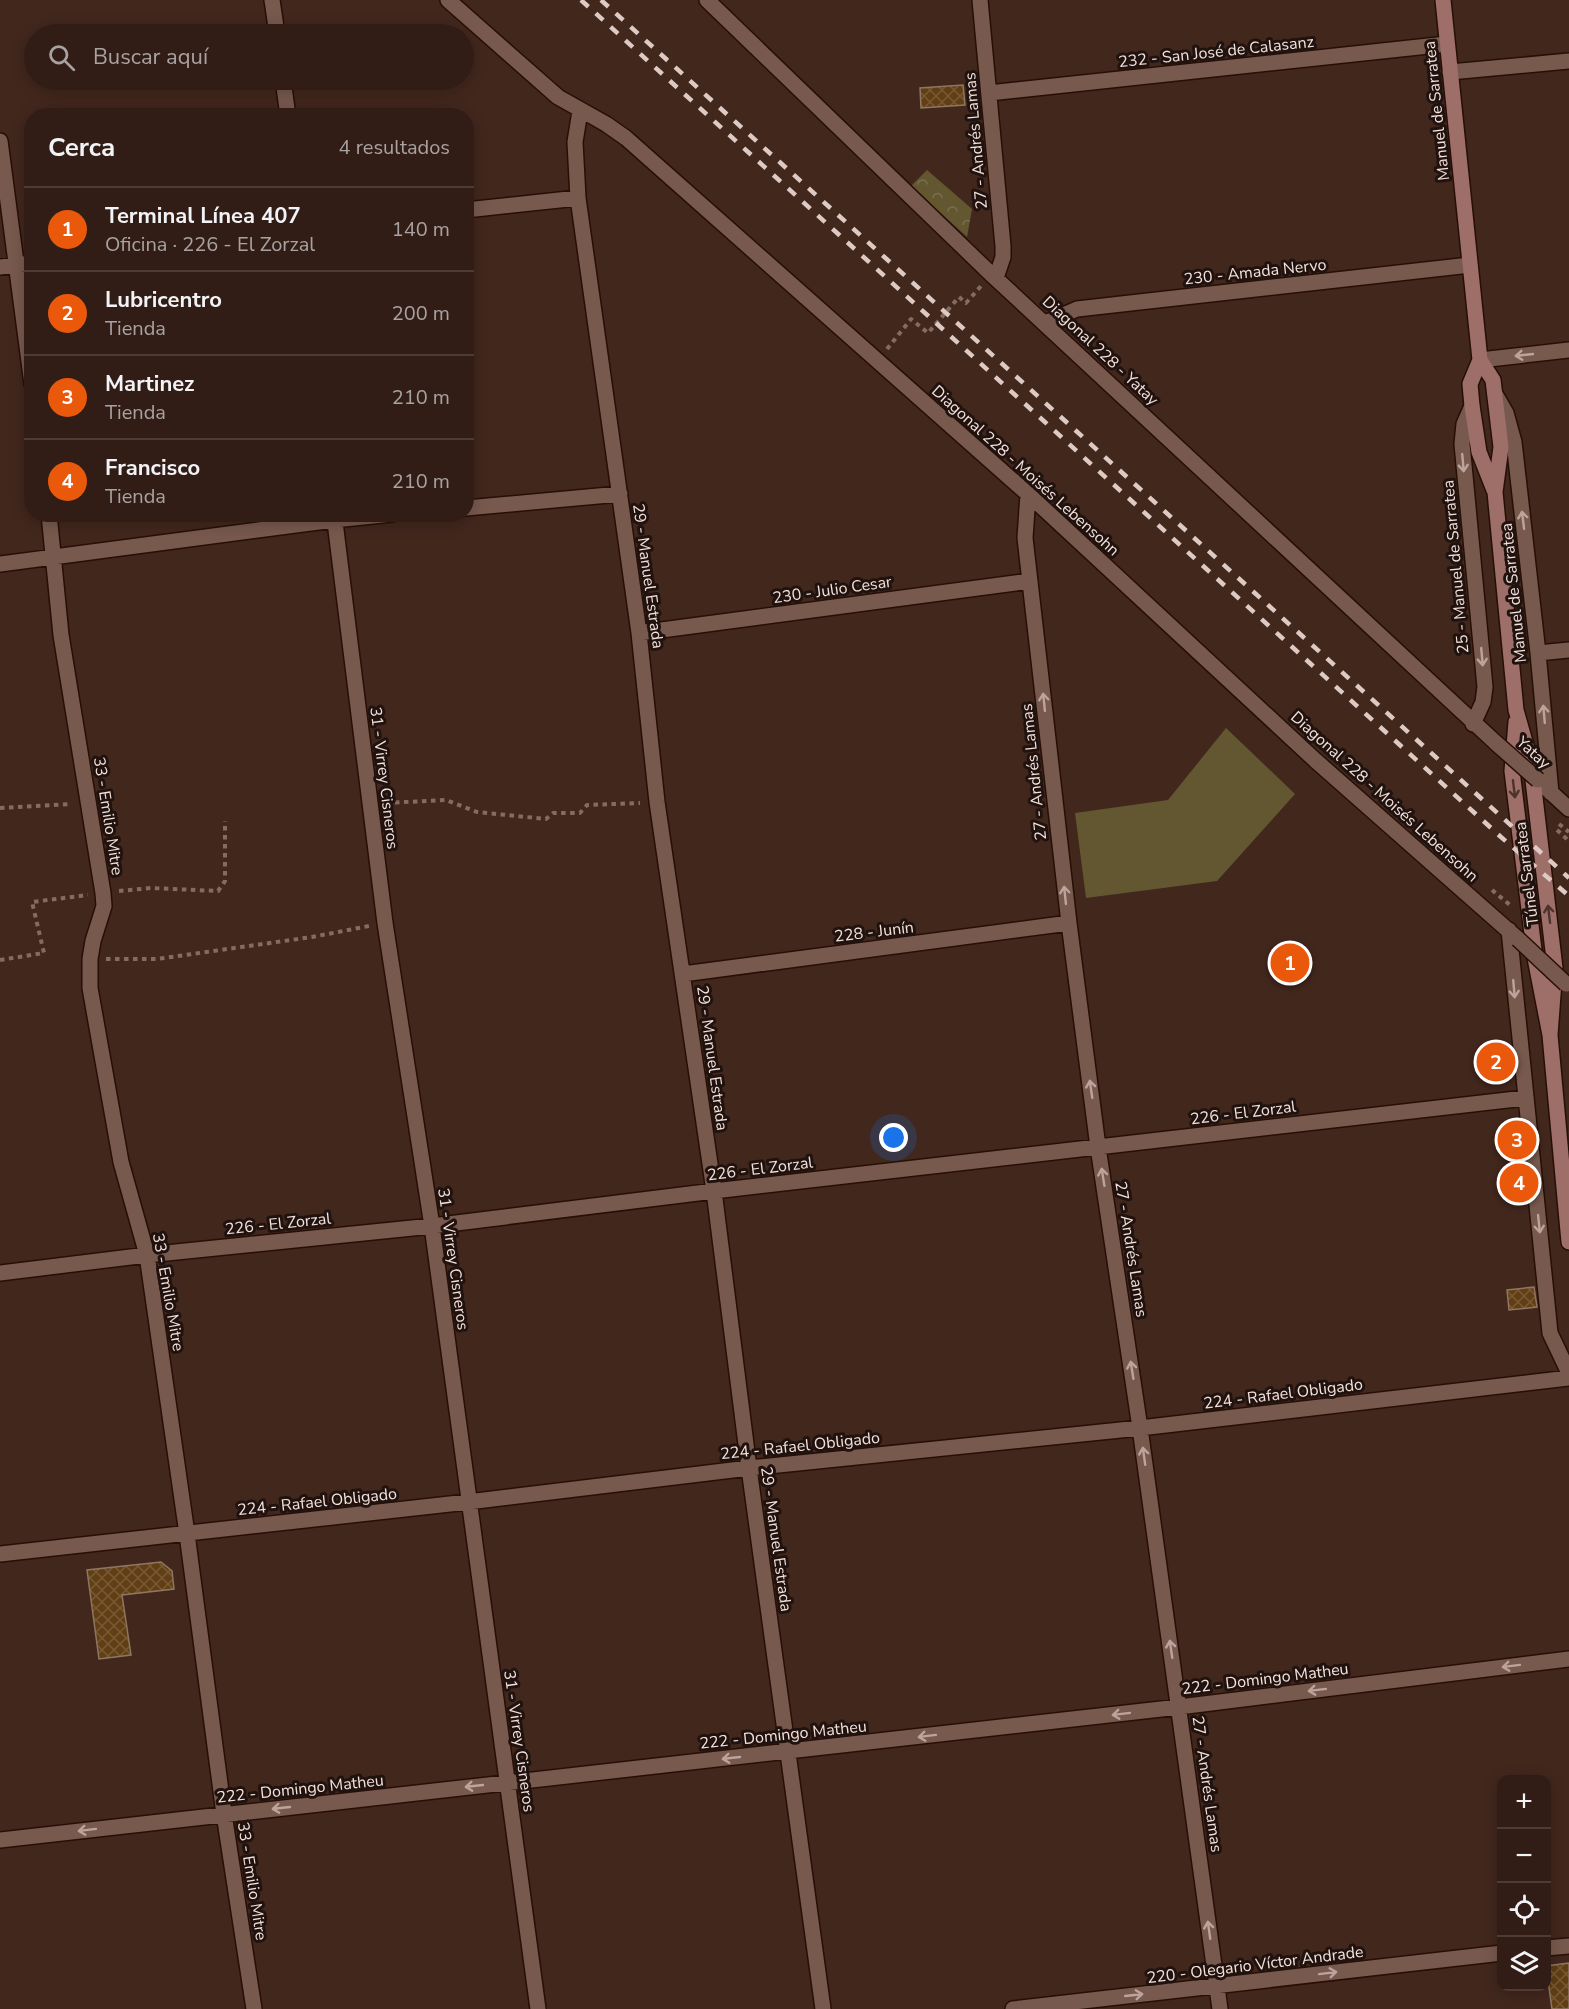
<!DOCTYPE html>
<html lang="es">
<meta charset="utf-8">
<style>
body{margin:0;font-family:"Nunito Sans",sans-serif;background:#3a261f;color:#f1f3f6}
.controls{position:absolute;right:18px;bottom:18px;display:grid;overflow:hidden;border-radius:12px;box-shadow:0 3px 15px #0003}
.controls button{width:54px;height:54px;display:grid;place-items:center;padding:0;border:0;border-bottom:2px solid #4d3b35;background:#321d16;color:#f1f3f6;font:30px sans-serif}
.you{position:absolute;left:894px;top:1138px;width:21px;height:21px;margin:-15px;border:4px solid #fff;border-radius:50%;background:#1a73e8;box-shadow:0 0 0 9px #1a73e833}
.badge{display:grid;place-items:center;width:39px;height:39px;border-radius:50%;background:#ea580c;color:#fff;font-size:20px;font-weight:700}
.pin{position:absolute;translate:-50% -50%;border:3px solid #fff;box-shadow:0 2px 6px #0006}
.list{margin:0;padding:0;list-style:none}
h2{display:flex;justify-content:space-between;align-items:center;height:78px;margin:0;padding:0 24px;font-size:26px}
h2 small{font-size:20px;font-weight:400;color:#a8a2a1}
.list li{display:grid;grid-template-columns:39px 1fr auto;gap:18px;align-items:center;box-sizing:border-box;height:84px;padding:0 24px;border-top:2px solid #4d3b35}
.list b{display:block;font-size:22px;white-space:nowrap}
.list p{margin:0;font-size:20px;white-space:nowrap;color:#a8a2a1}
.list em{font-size:20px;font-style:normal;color:#a8a2a1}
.icon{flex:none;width:33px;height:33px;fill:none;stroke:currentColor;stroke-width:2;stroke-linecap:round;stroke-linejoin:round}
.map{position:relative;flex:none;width:1569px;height:2009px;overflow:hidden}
.search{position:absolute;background:#321d16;box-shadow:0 3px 15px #0003;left:24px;top:24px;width:450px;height:66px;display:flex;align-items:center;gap:15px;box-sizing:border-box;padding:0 21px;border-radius:33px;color:#a8a2a1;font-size:22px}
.panel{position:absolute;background:#321d16;box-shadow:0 3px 15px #0003;left:24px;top:108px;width:450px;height:414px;border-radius:24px}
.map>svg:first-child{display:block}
</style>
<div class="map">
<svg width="1569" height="2009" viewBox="0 0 1569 2009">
<defs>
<pattern id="park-crowns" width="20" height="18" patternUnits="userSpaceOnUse" patternTransform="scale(1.5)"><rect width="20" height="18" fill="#635731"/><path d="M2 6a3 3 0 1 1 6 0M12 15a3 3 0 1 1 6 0" fill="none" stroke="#7a6f4e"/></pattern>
<pattern id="building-cross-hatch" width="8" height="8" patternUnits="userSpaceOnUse" patternTransform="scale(1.5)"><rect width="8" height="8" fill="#613e14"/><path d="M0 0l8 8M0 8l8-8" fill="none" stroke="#785a36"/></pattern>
</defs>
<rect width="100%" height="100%" fill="#42271d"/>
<path fill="#635731" d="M1226,728L1295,794L1217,881L1086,898L1075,813L1168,800Z"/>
<path fill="url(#park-crowns)" d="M927,170L972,209L967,237L911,186Z"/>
<path fill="url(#building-cross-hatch)" stroke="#8e7760" stroke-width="1.5" d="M963,85L965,105L921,108L920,88Z
M1534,1287L1537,1307L1509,1310L1507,1290Z
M161,1562L172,1571L174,1589L122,1595L131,1655L99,1659L87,1570Z
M1569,1963V2009H1552L1546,1966Z"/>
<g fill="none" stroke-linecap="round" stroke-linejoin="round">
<defs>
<path id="minor" d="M272,0L277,34
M448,0L558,97L606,124L626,138L1028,494L1315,760L1518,939
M707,0L991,274L1496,743
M980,0L1003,246V257L996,278
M1450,72L1569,61
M283,80L288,116
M989,93L1447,44
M580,111L575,142L578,198L639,633L657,802L714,1191L749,1468L823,2009
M0,141L32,384
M466,210L578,198
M0,267L32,263
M1045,323L1077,309L1470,265
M1480,360L1569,350
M1495,394L1506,413L1514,442L1538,653L1551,793
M1472,406L1464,424L1462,444L1485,687L1483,702L1473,724
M1028,494L1025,538L1069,923L1098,1147L1140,1428L1220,2009
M466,508L620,494
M49,514L61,635L103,893L104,906L93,941L90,959V988L121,1162L147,1255L187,1534L224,1814L254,2009
M334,514L385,923L432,1226L538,2009
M0,564L334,520L392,514
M639,633L1030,581
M1538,653L1569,650
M1545,787L1569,809
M1509,930L1550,1333L1569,1373
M683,974L1069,923
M0,1273L147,1255L432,1226L714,1191L1525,1098
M0,1554L468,1502L749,1468L1140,1428L1569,1378
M0,1840L1179,1707L1569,1659
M1546,1948L1569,1946
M1013,2009L1502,1953"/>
<path id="secondary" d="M1443,0L1480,360L1493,380L1501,447L1495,492L1516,710L1531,763L1555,968L1550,1035
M1480,360L1470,384L1472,406L1479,452L1494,490
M1516,722L1512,771L1535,958L1550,1035L1569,1242"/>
</defs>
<use href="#minor" stroke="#270f06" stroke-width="18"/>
<use href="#secondary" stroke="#270f06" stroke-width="18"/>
<path stroke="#846c63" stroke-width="4" stroke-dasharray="4.5 4.5" stroke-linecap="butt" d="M887,349L911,319L928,333L959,297L966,303L981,286
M386,803L446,800L477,812L546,819L553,813H580L587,805L640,803
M0,808L71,804
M1559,824L1569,832
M1557,830L1569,841
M1492,890L1510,905
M119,891L151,888L218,891L225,881V821
M106,959H157L312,937L369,926
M0,960L44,953L32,902L88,895"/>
<use href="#minor" stroke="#78594e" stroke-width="15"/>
<use href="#secondary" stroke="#9e6e69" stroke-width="15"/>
<path stroke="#decac4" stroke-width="4.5" stroke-dasharray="10 10" stroke-linecap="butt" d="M581,0L1501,837L1569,896
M601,0L1569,878"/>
<defs>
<path id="minor-bridge" d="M1496,743L1538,780
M1518,939L1566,984"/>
</defs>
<use href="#minor-bridge" stroke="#270f06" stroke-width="18" stroke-linecap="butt"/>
<use href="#minor-bridge" stroke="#78594e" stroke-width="15"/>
</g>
<defs><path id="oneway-shaft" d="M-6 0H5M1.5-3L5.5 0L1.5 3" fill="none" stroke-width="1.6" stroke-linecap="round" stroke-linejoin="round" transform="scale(1.5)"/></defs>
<g stroke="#bca49c">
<use href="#oneway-shaft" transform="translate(1524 355) rotate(174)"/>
<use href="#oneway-shaft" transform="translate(1463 463) rotate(85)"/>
<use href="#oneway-shaft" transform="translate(1523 520) rotate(-97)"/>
<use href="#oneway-shaft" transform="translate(1482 657) rotate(85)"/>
<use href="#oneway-shaft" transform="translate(1044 702) rotate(-96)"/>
<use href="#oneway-shaft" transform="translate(1544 714) rotate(-95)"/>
<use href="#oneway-shaft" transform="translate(1065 895) rotate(-96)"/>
<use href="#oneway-shaft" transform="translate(1514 989) rotate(85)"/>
<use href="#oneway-shaft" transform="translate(1091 1089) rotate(-98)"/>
<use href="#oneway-shaft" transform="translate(1103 1177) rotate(-99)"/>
<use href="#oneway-shaft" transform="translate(1539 1224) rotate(84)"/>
<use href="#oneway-shaft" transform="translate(1132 1370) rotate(-99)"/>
<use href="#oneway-shaft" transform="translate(1144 1456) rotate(-98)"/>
<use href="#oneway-shaft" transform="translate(1171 1649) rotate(-98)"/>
<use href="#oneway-shaft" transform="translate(1511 1666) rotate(173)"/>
<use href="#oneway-shaft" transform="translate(1317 1690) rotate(173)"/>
<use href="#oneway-shaft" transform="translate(1121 1714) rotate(173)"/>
<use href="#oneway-shaft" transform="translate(927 1736) rotate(173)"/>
<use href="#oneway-shaft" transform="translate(731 1758) rotate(174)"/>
<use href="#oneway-shaft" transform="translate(474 1786) rotate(174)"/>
<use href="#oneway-shaft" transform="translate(281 1808) rotate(174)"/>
<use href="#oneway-shaft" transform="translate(87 1830) rotate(173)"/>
<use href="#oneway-shaft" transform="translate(1209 1930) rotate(-98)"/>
<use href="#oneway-shaft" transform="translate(1328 1973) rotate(-7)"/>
<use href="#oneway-shaft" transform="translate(1134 1995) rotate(-6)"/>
</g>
<g stroke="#4c332e">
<use href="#oneway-shaft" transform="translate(1514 789) rotate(83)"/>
<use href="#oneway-shaft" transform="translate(1549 914) rotate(-97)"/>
</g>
<g text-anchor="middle" stroke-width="6" stroke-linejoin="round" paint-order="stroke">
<g font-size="16" fill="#f4e1db" stroke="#20130f">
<text transform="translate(1216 51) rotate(-6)" y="6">232 - San José de Calasanz</text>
<text transform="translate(1436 111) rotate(-96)" y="6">Manuel de Sarratea</text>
<text transform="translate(975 141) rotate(-95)" y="6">27 - Andrés Lamas</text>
<text transform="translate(1255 271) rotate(-6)" y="6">230 - Amada Nervo</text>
<text transform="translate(1101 350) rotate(43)" y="6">Diagonal 228 - Yatay</text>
<text transform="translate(1026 470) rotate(42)" y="6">Diagonal 228 - Moisés Lebensohn</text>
<text transform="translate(1455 567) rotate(-95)" y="6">25 - Manuel de Sarratea</text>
<text transform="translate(649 576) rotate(82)" y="6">29 - Manuel Estrada</text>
<text transform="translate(832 589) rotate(-8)" y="6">230 - Julio Cesar</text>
<text transform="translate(1513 593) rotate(-96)" y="6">Manuel de Sarratea</text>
<text transform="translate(1534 752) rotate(42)" y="6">Yatay</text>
<text transform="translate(1033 772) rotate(-96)" y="6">27 - Andrés Lamas</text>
<text transform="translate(385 778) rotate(83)" y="6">31 - Virrey Cisneros</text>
<text transform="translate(1385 796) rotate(42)" y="6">Diagonal 228 - Moisés Lebensohn</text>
<text transform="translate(109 816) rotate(81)" y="6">33 - Emilio Mitre</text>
<text transform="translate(1526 874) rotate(-97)" y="6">Túnel Sarratea</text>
<text transform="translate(874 931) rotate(-7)" y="6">228 - Junín</text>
<text transform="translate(713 1058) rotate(82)" y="6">29 - Manuel Estrada</text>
<text transform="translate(1243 1112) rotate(-7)" y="6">226 - El Zorzal</text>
<text transform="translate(760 1168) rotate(-7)" y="6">226 - El Zorzal</text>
<text transform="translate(278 1223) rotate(-6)" y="6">226 - El Zorzal</text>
<text transform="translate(1132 1249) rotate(81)" y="6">27 - Andrés Lamas</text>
<text transform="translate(454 1259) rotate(82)" y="6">31 - Virrey Cisneros</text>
<text transform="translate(169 1292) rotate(80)" y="6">33 - Emilio Mitre</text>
<text transform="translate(1283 1393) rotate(-7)" y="6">224 - Rafael Obligado</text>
<text transform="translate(800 1445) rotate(-6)" y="6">224 - Rafael Obligado</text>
<text transform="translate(317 1501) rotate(-6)" y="6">224 - Rafael Obligado</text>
<text transform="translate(777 1539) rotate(82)" y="6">29 - Manuel Estrada</text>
<text transform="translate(1265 1678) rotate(-7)" y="6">222 - Domingo Matheu</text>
<text transform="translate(783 1734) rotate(-6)" y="6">222 - Domingo Matheu</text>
<text transform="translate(520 1741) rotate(82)" y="6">31 - Virrey Cisneros</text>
<text transform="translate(1208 1784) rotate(82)" y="6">27 - Andrés Lamas</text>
<text transform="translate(300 1788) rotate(-6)" y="6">222 - Domingo Matheu</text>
<text transform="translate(253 1881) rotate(81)" y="6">33 - Emilio Mitre</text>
<text transform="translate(1255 1964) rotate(-7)" y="6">220 - Olegario Víctor Andrade</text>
</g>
</g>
</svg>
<div class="controls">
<button>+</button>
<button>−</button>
<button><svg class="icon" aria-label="locate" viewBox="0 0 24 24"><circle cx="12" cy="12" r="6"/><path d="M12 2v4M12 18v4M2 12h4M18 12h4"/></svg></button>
<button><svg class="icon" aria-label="layers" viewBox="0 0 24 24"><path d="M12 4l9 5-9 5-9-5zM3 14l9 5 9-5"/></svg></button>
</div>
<div class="you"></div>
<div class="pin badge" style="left:1290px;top:963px">1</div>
<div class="pin badge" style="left:1496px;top:1062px">2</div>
<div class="pin badge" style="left:1517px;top:1140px">3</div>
<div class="pin badge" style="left:1519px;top:1183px">4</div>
<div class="search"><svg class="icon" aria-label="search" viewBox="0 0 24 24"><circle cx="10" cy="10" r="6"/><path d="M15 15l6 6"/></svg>Buscar aquí</div>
<section class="panel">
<h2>Cerca<small>4 resultados</small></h2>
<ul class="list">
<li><span class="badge">1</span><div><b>Terminal Línea 407</b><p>Oficina · 226 - El Zorzal</p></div><em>140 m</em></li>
<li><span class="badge">2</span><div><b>Lubricentro</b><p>Tienda</p></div><em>200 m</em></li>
<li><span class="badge">3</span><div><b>Martinez</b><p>Tienda</p></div><em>210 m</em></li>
<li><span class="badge">4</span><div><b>Francisco</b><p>Tienda</p></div><em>210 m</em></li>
</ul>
</section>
</div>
